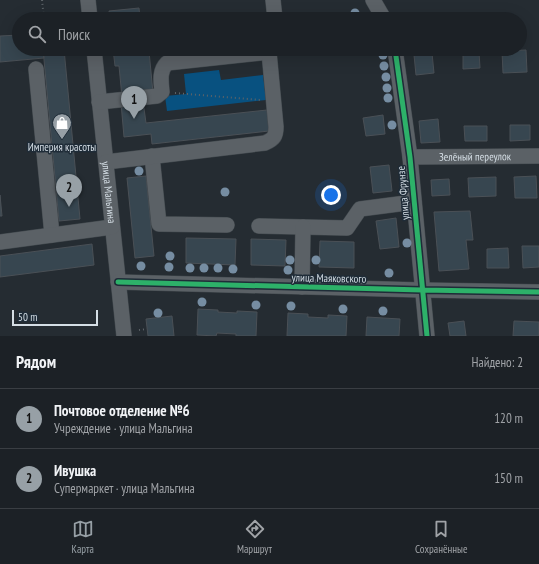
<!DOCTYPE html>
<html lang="ru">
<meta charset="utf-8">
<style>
body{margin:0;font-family:"PT Sans Narrow",sans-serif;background:#25292e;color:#f1f3f6}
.scale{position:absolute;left:12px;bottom:10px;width:86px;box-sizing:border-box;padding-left:4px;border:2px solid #d5dee5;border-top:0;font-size:11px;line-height:14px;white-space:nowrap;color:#d5dee5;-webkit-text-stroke:3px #1f2c38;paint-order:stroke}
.you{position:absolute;left:331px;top:195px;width:14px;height:14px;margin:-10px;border:3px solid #fff;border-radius:50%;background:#1a73e8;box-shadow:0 0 0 6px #1a73e833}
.badge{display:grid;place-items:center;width:26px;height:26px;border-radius:50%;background:#97a0a6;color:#111;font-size:13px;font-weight:700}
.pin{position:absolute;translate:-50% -33px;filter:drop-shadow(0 1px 2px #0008)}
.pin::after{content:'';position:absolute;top:21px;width:14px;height:12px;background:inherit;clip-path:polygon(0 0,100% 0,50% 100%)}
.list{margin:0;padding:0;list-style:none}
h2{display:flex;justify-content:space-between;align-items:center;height:52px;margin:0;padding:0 16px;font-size:17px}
h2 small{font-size:13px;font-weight:400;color:#a0a3a7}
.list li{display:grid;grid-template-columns:26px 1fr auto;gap:12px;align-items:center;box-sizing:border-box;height:60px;padding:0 16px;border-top:1px solid #3a3e43}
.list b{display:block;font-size:15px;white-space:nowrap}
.list p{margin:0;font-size:13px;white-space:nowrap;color:#a0a3a7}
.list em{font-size:13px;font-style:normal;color:#a0a3a7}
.icon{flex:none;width:22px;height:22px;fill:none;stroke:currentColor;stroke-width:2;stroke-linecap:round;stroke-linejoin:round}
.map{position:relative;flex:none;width:539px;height:336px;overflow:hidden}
.search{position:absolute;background:#1c2126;box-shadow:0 4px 16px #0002;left:12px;right:12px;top:12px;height:44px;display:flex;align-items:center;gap:10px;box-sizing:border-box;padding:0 14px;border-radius:22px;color:#a0a3a7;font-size:15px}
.sheet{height:172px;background:#1c2126}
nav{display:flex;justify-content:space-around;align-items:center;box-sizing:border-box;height:56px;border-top:1px solid #3a3e43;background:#1c2126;font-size:11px;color:#a0a3a7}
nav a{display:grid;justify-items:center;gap:2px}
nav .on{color:#97a0a6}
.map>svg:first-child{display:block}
</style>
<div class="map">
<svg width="539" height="336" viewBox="0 0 539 336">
<rect width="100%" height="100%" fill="#252c32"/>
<path fill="#085180" d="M219,70L221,80L263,75L266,100L167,111L165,96L186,94L184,74Z"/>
<path fill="#374650" stroke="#4a5056" d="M139,8L140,19H110L109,11Z
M19,35V49H43L44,58L0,62V36Z
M43,49H64L80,219L59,221Z
M113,49H164L149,51L153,93L122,97L119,66H115Z
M526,50L527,72L503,73L502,51Z
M463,52H479L480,68L463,69Z
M432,53L434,73L416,75L414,55Z
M143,101L146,123L267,110L269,131L152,144L151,134L124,137L121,103Z
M383,115L385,134L366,136L363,118Z
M438,119L440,142L421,143L419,121Z
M510,125H530V140L510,141Z
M464,126H487V141H465Z
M389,165L392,191L373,193L370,167Z
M146,176L154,256L135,258L127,178Z
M536,176L537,198H515L514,177Z
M496,177V196L469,197L468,178Z
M449,179L450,195L432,196L431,180Z
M0,195L2,216H0Z
M470,211L473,240H466L469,269L439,271L434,212Z
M396,218L399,247L380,249L376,221Z
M186,238L236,239L235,265L186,263Z
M251,239L286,240L285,266L251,265Z
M320,241L354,242V268L319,267Z
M92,244L94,265L0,277V256Z
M522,246H539V267L523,268Z
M508,248L509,268H487V249Z
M198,309L218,310V312L237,313V311L257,312L256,336H236V334L217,333L216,336L197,335Z
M288,313L308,314V317L328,318V315L347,316L346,336H287Z
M172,316L174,336H148L146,319Z
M367,317L400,319L399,336H366Z
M464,321L466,336H450L448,323Z
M514,321L539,322V336H513Z"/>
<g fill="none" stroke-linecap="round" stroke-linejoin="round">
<defs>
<g id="minor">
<path d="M88,0L90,19"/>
<path d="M273,0L275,19"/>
<path d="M373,0L384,19"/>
<path id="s1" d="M94,49L124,336"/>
<path d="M395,49L410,157L427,336"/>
<path d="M36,69L52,235"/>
<path d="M99,102L157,96L162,92C161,81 159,71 167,63L269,52L272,49"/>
<path d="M152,156L159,224L227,225"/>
<path id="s2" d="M410,157L539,156"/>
<path d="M106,162L265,143C274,139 276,136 276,127L269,52"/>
<path d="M259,226L347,228L360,209L414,202"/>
<path d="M0,242L112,227"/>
<path d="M118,282L422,290L539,292"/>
<path d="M302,287L303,227"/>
</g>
</defs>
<use href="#minor" stroke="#42494e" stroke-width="16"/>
<path stroke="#5d6368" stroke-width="2" stroke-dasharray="1 3" stroke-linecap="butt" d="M42,0L44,19
M175,93L261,100
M139,330L147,329"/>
<use href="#minor" stroke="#5b6166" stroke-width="15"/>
<defs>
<path id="cycleway" d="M395,49L410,157L427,336
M118,282L422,290L539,292"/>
</defs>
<use href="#cycleway" stroke="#1f2c38" stroke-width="8"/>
<use href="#cycleway" stroke="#2db169" stroke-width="5"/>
</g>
<g fill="#768da2">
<circle cx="355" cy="13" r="4.5"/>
<circle cx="383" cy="55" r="4.5"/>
<circle cx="384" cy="66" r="4.5"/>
<circle cx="386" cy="77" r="4.5"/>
<circle cx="387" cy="88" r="4.5"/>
<circle cx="388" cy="98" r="4.5"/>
<circle cx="392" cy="125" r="4.5"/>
<circle cx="139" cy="171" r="4.5"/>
<circle cx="225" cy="192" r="4.5"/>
<circle cx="407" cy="243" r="4.5"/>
<circle cx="170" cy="256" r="4.5"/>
<circle cx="290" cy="260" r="4.5"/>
<circle cx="316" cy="260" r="4.5"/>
<circle cx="141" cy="266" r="4.5"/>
<circle cx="169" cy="267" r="4.5"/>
<circle cx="190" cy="268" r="4.5"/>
<circle cx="204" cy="268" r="4.5"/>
<circle cx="218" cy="268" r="4.5"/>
<circle cx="233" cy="269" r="4.5"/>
<circle cx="288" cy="270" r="4.5"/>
<circle cx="389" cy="273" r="4.5"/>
<circle cx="202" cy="302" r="4.5"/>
<circle cx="256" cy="305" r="4.5"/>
<circle cx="291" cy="306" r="4.5"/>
<circle cx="343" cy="309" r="4.5"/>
<circle cx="383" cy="311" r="4.5"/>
<circle cx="158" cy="313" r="4.5"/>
</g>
<defs>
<symbol id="shop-pin" viewBox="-11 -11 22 30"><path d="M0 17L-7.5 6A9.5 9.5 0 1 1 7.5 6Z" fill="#97a0a6" stroke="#1f2c38"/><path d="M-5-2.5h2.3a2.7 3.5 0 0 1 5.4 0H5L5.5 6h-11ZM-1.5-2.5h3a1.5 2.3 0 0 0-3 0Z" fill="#fff"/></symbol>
</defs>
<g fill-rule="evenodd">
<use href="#shop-pin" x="51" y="112" width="22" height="30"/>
</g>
<g text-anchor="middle" stroke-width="3" stroke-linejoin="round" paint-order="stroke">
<g font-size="11" fill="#d5dee5" stroke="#1f2c38">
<text x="62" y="151">Империя красоты</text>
</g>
<g font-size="11" fill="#d5dee5" stroke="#1f2c38">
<text dy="4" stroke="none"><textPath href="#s2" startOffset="65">Зелёный переулок</textPath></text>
<text dy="4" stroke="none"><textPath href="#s1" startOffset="144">улица Мальгина</textPath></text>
<text transform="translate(403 193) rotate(-95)" y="4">улица Фрунзе</text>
<text transform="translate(329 278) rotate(1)" y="4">улица Маяковского</text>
</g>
</g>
</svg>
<div class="scale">50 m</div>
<div class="you"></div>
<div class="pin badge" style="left:134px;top:119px">1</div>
<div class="pin badge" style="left:69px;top:207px">2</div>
<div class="search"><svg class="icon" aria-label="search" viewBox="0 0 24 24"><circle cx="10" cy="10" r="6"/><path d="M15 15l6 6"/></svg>Поиск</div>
</div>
<section class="sheet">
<h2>Рядом<small>Найдено: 2</small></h2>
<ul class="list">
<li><span class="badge">1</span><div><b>Почтовое отделение №6</b><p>Учреждение · улица Мальгина</p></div><em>120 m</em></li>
<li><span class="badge">2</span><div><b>Ивушка</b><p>Супермаркет · улица Мальгина</p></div><em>150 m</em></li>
</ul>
</section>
<nav>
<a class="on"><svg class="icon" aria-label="map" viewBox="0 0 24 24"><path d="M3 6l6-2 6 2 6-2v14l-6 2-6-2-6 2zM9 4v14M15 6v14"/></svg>Карта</a>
<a><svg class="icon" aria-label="directions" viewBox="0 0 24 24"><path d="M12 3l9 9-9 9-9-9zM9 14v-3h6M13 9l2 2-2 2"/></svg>Маршрут</a>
<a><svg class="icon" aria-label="saved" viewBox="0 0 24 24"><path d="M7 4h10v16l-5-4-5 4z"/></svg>Сохранённые</a>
</nav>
